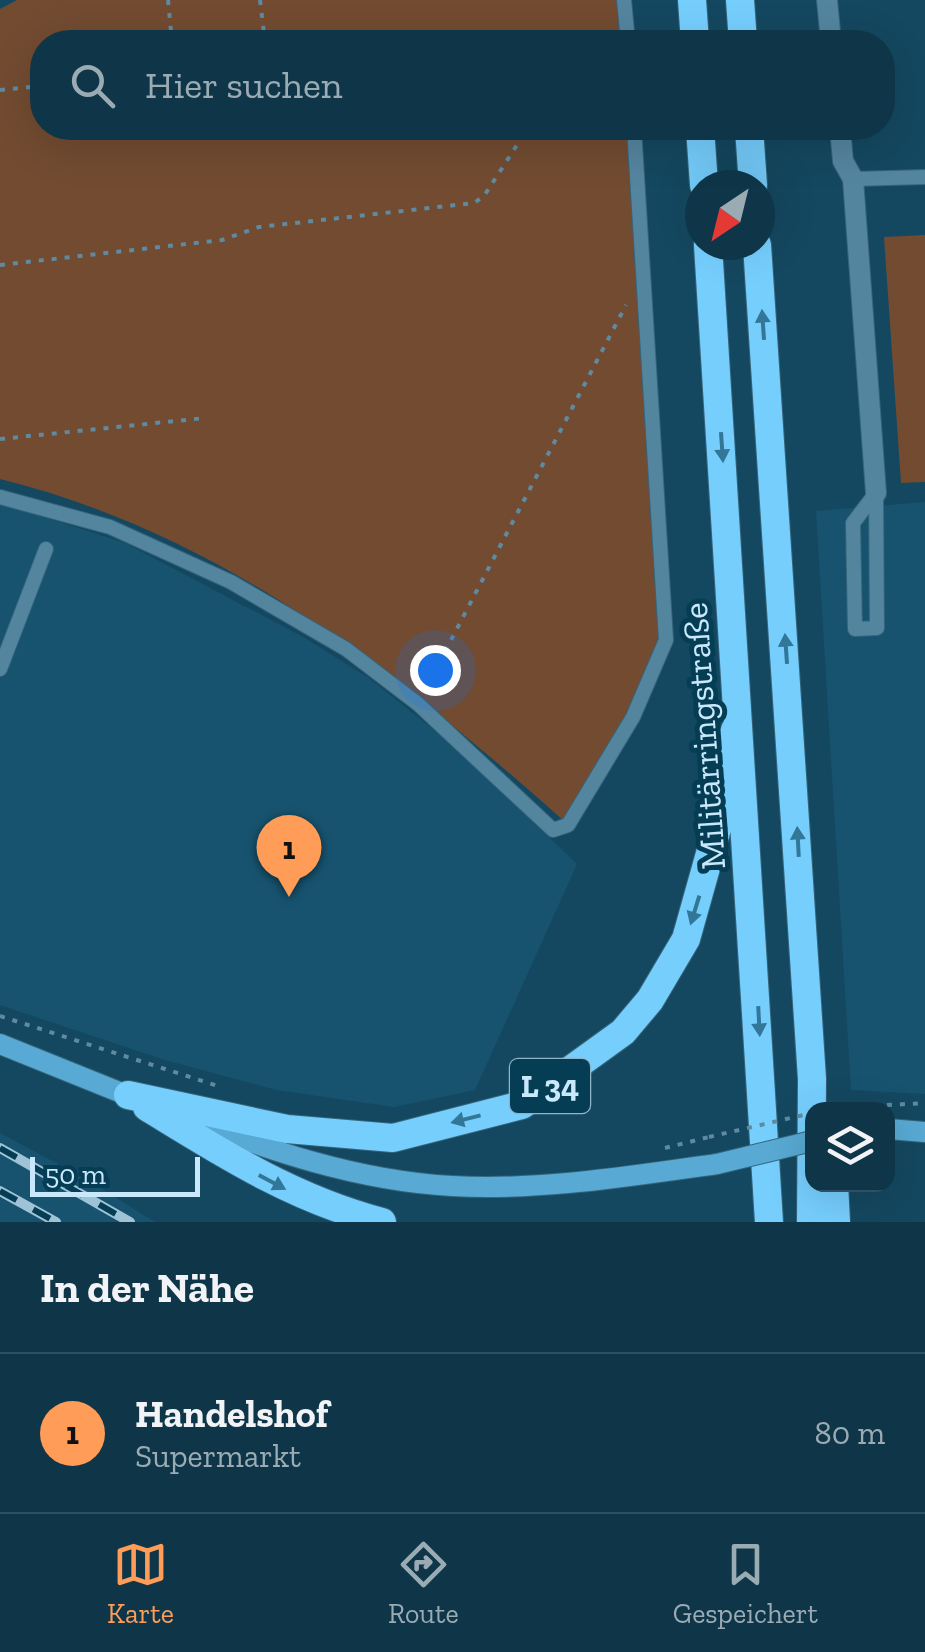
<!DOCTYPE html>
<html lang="de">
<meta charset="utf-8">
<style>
body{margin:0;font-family:"Zilla Slab",serif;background:#1d4152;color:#f1f3f6}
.controls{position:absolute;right:30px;bottom:30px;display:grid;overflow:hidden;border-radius:20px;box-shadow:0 10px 40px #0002}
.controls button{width:90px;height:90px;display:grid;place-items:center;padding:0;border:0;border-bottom:2px solid #2f5060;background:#0f3648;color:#f1f3f6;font:50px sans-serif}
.compass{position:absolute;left:685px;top:170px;width:90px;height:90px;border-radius:50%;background:#0f3648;box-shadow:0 10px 40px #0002;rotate:215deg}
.scale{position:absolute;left:30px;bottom:25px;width:170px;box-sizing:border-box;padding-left:10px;border:5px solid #c9e8fb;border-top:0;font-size:28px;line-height:35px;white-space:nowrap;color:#c9e8fb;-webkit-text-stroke:8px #053d55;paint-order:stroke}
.you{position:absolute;left:435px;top:670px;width:35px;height:35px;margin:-25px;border:8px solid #fff;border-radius:50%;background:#1a73e8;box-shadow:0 0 0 15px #1a73e833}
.badge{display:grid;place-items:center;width:65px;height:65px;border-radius:50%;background:#fe9c58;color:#111;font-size:32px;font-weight:700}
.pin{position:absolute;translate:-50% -82px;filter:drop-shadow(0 2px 5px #0008)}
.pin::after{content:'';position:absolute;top:52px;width:35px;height:30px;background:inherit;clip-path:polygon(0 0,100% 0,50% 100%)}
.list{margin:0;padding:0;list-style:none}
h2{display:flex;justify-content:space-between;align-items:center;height:130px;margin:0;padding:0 40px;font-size:42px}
h2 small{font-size:32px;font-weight:400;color:#9babb4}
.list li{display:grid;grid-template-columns:65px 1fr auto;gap:30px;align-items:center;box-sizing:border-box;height:160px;padding:0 40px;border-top:2px solid #2f5060}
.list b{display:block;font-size:38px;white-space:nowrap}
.list p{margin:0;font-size:32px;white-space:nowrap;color:#9babb4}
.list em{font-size:32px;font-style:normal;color:#9babb4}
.icon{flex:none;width:55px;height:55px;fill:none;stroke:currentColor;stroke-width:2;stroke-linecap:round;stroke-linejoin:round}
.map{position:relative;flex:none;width:925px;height:1222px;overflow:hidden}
.search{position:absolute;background:#0f3648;box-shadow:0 10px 40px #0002;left:30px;right:30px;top:30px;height:110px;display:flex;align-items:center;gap:25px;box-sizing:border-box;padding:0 35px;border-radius:40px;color:#9babb4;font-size:38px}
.sheet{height:290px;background:#0f3648}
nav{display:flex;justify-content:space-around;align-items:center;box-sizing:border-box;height:140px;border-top:2px solid #2f5060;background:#0f3648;font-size:28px;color:#9babb4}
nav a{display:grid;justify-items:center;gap:5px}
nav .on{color:#fe9c58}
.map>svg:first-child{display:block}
</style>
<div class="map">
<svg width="925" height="1222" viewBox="0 0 925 1222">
<rect width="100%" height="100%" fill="#144860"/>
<path fill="#17536f" d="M925,502V1094L851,1090L816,511Z
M0,503L125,543L303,637L369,678L449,742L577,864L475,1090L394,1107L277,1090L165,1060L0,1005Z
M0,1133L84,1178L155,1222H0Z"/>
<path fill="#724b31" d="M17,0H619L625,42H42V128H634L666,640L633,717L564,821C397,673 222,534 0,479V9Z
M925,235V482L901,483L884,237Z"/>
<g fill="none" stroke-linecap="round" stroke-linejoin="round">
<defs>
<path id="service" d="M624,0L628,42
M853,179L925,177
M876,493L877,628L855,629L853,523Z
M0,497L110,527L231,582L346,649L418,704L553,830L568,825L633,717L666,640L634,128
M0,669L46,549"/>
<path id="minor" d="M827,0L831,42
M840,128L843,161L853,179L876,493"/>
<path id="secondary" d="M0,1044L139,1100
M180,1116C267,1150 358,1181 452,1186C541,1191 629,1176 717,1164
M888,1129L925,1132"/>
<path id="trunk" d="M692,0L695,42
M740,0L743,42
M700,128L704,185
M749,128L753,185
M708,245L769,1222
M757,245L812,1079L811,1222
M128,1095L287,1129L393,1138L522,1105L623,1032L650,1000L686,939L718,825L721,773L735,730
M147,1107C223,1154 294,1199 382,1222
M834,1184L836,1222"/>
</defs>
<use href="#service" stroke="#35657c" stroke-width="16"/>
<use href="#minor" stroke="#35657c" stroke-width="22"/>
<use href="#secondary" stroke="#35657c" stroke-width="22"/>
<use href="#trunk" stroke="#35657c" stroke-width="30"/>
<path stroke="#5f8aa0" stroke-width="4" stroke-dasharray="5 8" stroke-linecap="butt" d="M168,0L172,42
M260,0L265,42
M444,42L499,37L527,42
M0,90L42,86
M0,265L222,240L259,227L474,203L484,196L528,128
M0,439L205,418
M427,686L626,305
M0,1016L221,1087
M835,1108L925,1103
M665,1148L709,1137"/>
<use href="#service" stroke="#54859f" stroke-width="14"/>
<use href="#minor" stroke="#54859f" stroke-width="20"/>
<use href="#secondary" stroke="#58a9d3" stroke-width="20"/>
<use href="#trunk" stroke="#76cefd" stroke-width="28"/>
<defs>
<path id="rail" d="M0,1148L130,1222
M0,1191L56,1222"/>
</defs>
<use href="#rail" stroke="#9ec2d6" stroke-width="10"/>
<use href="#rail" stroke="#053d55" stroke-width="6" stroke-dasharray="19" stroke-linecap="butt"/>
<defs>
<path id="secondary-bridge" d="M717,1164L812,1141"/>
</defs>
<use href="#secondary-bridge" stroke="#35657c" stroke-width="22" stroke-linecap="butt"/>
<path stroke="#5f8aa0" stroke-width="4" stroke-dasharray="5 8" stroke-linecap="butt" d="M709,1137L812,1113"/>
<use href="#secondary-bridge" stroke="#58a9d3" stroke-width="20"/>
</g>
<defs><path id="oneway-solid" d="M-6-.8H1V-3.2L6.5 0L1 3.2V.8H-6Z" transform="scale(2.5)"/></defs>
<g fill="#327798">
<use href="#oneway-solid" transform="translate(763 325) rotate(-94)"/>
<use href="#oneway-solid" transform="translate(722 447) rotate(86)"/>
<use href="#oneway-solid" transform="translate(786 649) rotate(-94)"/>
<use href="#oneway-solid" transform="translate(798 842) rotate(-93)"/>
<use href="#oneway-solid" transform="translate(695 910) rotate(107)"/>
<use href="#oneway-solid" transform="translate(759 1021) rotate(87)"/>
<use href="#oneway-solid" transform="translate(466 1119) rotate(166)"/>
<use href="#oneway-solid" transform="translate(272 1182) rotate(28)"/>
</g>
<g text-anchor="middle" stroke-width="10" stroke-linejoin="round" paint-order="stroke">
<rect fill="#053d55" stroke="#8eb5c9" stroke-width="2.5" x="510" y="1059" width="80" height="54" rx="8"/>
<g font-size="32" font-weight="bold" fill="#c9e8fb">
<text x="550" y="1097">L 34</text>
</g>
<g font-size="35" fill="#c9e8fb" stroke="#053d55">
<text transform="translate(704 736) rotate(-94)" y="12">Militärringstraße</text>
</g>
</g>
</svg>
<div class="controls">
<button><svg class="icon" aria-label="layers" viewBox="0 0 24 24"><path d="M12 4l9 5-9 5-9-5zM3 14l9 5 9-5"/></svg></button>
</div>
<svg class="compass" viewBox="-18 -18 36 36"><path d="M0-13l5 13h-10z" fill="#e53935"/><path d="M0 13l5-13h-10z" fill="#9babb4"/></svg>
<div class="scale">50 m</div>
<div class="you"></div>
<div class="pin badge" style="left:289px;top:897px">1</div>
<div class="search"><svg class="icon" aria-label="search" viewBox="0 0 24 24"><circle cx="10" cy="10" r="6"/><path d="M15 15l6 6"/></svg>Hier suchen</div>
</div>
<section class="sheet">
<h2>In der Nähe<small></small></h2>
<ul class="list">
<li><span class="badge">1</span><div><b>Handelshof</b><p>Supermarkt</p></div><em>80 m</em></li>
</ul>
</section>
<nav>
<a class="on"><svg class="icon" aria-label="map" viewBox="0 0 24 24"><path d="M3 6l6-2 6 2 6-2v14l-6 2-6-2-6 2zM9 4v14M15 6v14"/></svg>Karte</a>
<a><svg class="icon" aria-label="directions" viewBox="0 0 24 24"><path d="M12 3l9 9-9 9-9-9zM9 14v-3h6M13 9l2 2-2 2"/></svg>Route</a>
<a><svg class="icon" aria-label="saved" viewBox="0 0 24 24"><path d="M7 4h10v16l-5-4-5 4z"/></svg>Gespeichert</a>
</nav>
